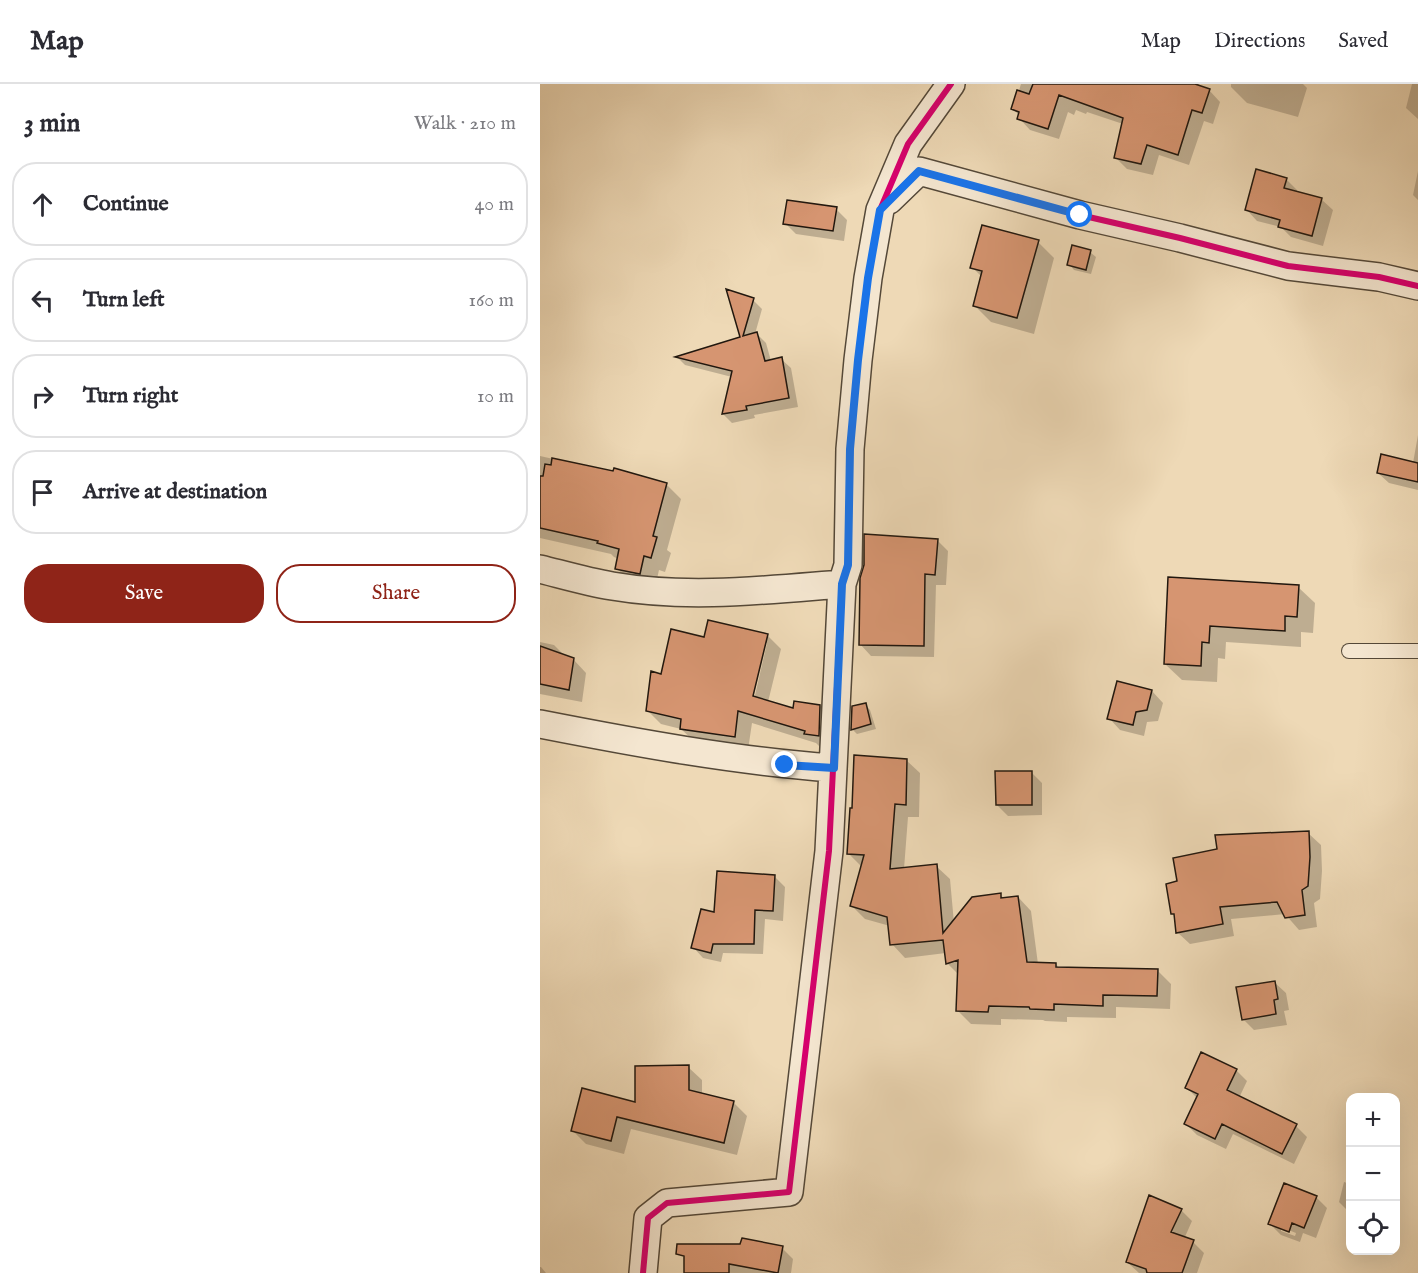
<!DOCTYPE html>
<meta charset="utf-8">
<style>
body{margin:0;font-family:"IM FELL English",serif;background:#f2f2f3;color:#2b2b33}
.controls{position:absolute;right:18px;bottom:18px;display:grid;overflow:hidden;border-radius:12px;box-shadow:0 6px 24px #0002}
.controls button{width:54px;height:54px;display:grid;place-items:center;padding:0;border:0;border-bottom:2px solid #e1e1e2;background:#fff;color:#2b2b33;font:30px sans-serif}
.stop{position:absolute;width:18px;height:18px;margin:-14px;border:4px solid #1a73e8;border-radius:50%;background:#fff}
.stop.end{background:#1a73e8;border-color:#fff;box-shadow:0 2px 6px #0008}
.list{margin:0;padding:0;list-style:none}
h2{display:flex;justify-content:space-between;align-items:center;height:78px;margin:0;padding:0 24px;font-size:26px}
h2 small{font-size:20px;font-weight:400;color:#7c7c81}
.list li{display:grid;grid-template-columns:39px 1fr auto;gap:18px;align-items:center;box-sizing:border-box;height:84px;margin:0 12px 12px;padding:0 12px;border:2px solid #e1e1e2;border-radius:24px}
.list b{display:block;font-size:22px;white-space:nowrap}
.list em{font-size:20px;font-style:normal;color:#7c7c81}
.actions{display:flex;gap:12px;padding:18px 24px}
.actions a{flex:1;padding:14px 0;border:2px solid #8f2418;border-radius:24px;text-align:center;font-size:21px;color:#8f2418}
.actions .main{background:#8f2418;color:#fff}
.icon{flex:none;width:33px;height:33px;fill:none;stroke:currentColor;stroke-width:2;stroke-linecap:round;stroke-linejoin:round}
.map{position:relative;flex:none;width:878px;height:1189px;overflow:hidden}
header{display:flex;align-items:center;gap:36px;box-sizing:border-box;height:84px;padding:0 30px;background:#fff;border-bottom:2px solid #e1e1e2}
header strong{font-size:28px}
nav{display:flex;gap:33px;margin-inline-start:auto;font-size:21px}
main{display:flex}
aside{flex:1;background:#fff}
.map>svg:first-child{display:block}
</style>
<header>
<strong>Map</strong>
<nav><a>Map</a><a>Directions</a><a>Saved</a></nav>
</header>
<main>
<aside>
<h2>3 min<small>Walk · 210 m</small></h2>
<ul class="list">
<li><svg class="icon" aria-label="ahead" viewBox="0 0 24 24"><path d="M12 20V5M6 11l6-6 6 6"/></svg><div><b>Continue</b></div><em>40 m</em></li>
<li><svg class="icon" aria-label="left" viewBox="0 0 24 24"><path d="M17 20v-9H6M10 6l-5 5 5 5"/></svg><div><b>Turn left</b></div><em>160 m</em></li>
<li><svg class="icon" aria-label="right" viewBox="0 0 24 24"><path d="M7 20v-9h11M14 6l5 5-5 5"/></svg><div><b>Turn right</b></div><em>10 m</em></li>
<li><svg class="icon" aria-label="arrive" viewBox="0 0 24 24"><path d="M6 21V4h12l-3 4 3 4H6"/></svg><div><b>Arrive at destination</b></div></li>
</ul>
<div class="actions"><a class="main">Save</a><a>Share</a></div>
</aside>
<div class="map">
<svg width="878" height="1189" viewBox="0 0 878 1189">
<rect width="100%" height="100%" fill="#eed9b6"/>
<filter id="stains"><feTurbulence type="fractalNoise" baseFrequency=".00333" numOctaves="4"/><feColorMatrix values="0 0 0 0 .2 0 0 0 0 .09 0 0 0 0 .02 0 0 0 .5 -.17"/></filter>
<radialGradient id="worn" r=".72"><stop offset=".6" stop-color="#630" stop-opacity="0"/><stop offset="1" stop-color="#630" stop-opacity=".3"/></radialGradient>
<path fill="#0003" fill-rule="evenodd" d="M481,0H659L658,3L669,6L680,18L673,40L664,37L649,81L619,71L613,91L587,85L575,73L583,40L547,28L546,30L536,26L534,31L528,28L519,55L490,46L479,34L480,32L473,25Z
M691,0H763L767,4L758,33L707,19L691,3Z
M872,0H878V35L866,24Z
M878,87V116L873,111Z
M746,95L757,106V109L781,115L793,126L783,162L751,153L741,143L717,137L706,125Z
M296,125L307,136L304,157L256,150L245,139Z
M498,158L514,174L494,250L451,238L434,221L442,193L432,183Z
M550,168L556,173L551,190L534,186L529,180Z
M213,216L222,225L215,250H217L226,259L231,277L241,275L251,284L258,323L214,331L215,334L192,339L183,330L192,293L145,281L137,273L202,254Z
M878,351V406L849,399L838,389L873,379Z
M0,372L126,400L141,415L127,466L131,469L125,488L119,486L115,504L92,499L77,485L79,475L74,473L71,470L0,454Z
M397,456L408,467L406,501H396L394,573L331,572L320,560Z
M630,495L758,503L775,519L773,549L761,548V563L686,558L685,575L678,574L677,598L642,596L625,580Z
M227,551L241,565L228,618L254,626L280,622L293,636L292,665L280,663L276,659L212,639L208,666L155,658L141,645L121,640L108,627L122,591L165,554ZM224,559H227L213,620L210,619Z
M0,558L14,561L26,573L33,575L46,589L42,618L0,610Z
M612,607L623,619L618,637L607,638L604,652L580,646L569,634Z
M325,620L330,626L336,645L317,650L312,645Z
M366,676L380,689L379,733H368L364,785L396,782L410,795L414,839L460,811L465,815L478,813L491,827L498,880H516L520,885L618,887L631,900L630,925L576,923V934L527,933V938L505,937L503,936L461,935V941L431,940L417,926L419,891L408,880L406,869L365,874L352,860L350,842L325,835L311,821L322,783L308,769Z
M491,688L502,699V731L468,732L457,721Z
M768,749L781,761L782,787L780,815L774,819L777,843L759,846L745,830L691,835L694,852L650,860L637,848L635,832L633,829Z
M235,793L245,803L243,837L225,835L223,870L183,869L181,878L163,874L153,863L175,830Z
M734,898L746,909L749,926L744,927L747,941L714,946L703,935Z
M148,983L162,996V1011L193,1018L207,1032L197,1071L91,1045L84,1070L46,1060L33,1047L96,1020Z
M696,986L707,997L699,1014L756,1042L767,1053L754,1080L693,1050L686,1065L657,1051L646,1040L658,1015L646,1003Z
M804,1098L810,1100V1129L799,1118Z
M776,1113L787,1124L776,1154L763,1149L760,1158L741,1151L730,1140ZM741,1143L756,1149L755,1152L741,1147Z
M641,1126L652,1137L644,1155L653,1158L664,1169L657,1189H599L587,1178Z
M242,1164L253,1175L251,1189H145Z
M0,1183H1L6,1189H0Z"/>
<path fill="#d69571" stroke="#21170e" stroke-width="1.5" d="M493,0H655L670,5L662,29L652,26L638,71L607,61L601,80L574,74L583,34L519,11L508,45L477,35L479,28L471,25L477,6L489,10Z
M716,85L747,94L744,104L782,114L772,152L738,143L740,136L705,126Z
M247,116L297,123L293,147L243,140Z
M442,141L499,156L477,234L433,222L442,187L430,184Z
M532,161L551,166L546,186L527,181Z
M186,205L214,214L203,252L217,248L225,277L242,273L249,314L206,322L207,326L182,330L192,287L135,273L200,253Z
M841,370L878,379V398L837,389Z
M12,374L73,387L74,384L127,399L113,452L117,453L111,474L104,472L100,490L75,485L79,465L57,459L58,457L0,444V392H3L5,380L11,381Z
M324,450L398,455L395,491L385,490L384,562L319,561L320,494L324,481Z
M628,493L759,501L757,533L745,532V547L670,542L669,559L662,558L661,582L624,580Z
M168,536L228,550L213,612L253,624L254,617L280,621L279,652L264,650L265,647L198,627L195,653L140,645L141,635L106,627L111,587L121,590L131,545L164,553Z
M0,562L34,574L29,606L0,600Z
M577,597L612,606L607,626L596,628L593,641L567,635Z
M326,619L331,640L311,646L312,622Z
M314,671L367,675L366,721L355,720L350,785L397,780L403,849L432,813L461,809V814L478,812L487,878L516,879V883L618,885L617,912L563,911V922L514,920V926L490,925L489,923L449,922L448,928L416,927L418,876L406,880L403,856L350,861L347,833L310,822L324,771L307,770L310,724H312Z
M455,687H492V721H456Z
M769,747L770,773L768,802L762,806L765,831L745,834L737,818L680,823L683,840L636,849L634,830H631L626,800L637,797L633,774L677,765L675,751Z
M177,787L235,791L233,827L215,826L214,860H173L171,869L151,864L161,825L174,828Z
M735,897L738,915L734,916L736,930L702,936L696,903Z
M661,968L697,985L687,1006L757,1040L742,1070L682,1040L675,1055L644,1040L658,1010L645,1004Z
M149,981V1006L194,1017L184,1059L77,1033L71,1057L31,1047L42,1004L95,1018V982Z
M744,1099L777,1112L764,1144L752,1139L749,1148L728,1140Z
M609,1111L642,1125L631,1148L654,1156L642,1189H607L606,1185L586,1178Z
M202,1154L243,1162L238,1189L189,1180V1189H144V1172L136,1170L137,1160H200Z"/>
<g fill="none" stroke-linecap="round" stroke-linejoin="round">
<defs>
<path id="service" d="M809,567H878"/>
<path id="minor" d="M349,116L379,87L540,131L640,154L748,182L839,193L878,202
M0,485C24,491 48,498 72,502C148,515 225,506 302,500
M0,640C97,659 195,677 293,684
M103,1189L108,1134L127,1119L249,1108L289,767L302,500L308,481L310,365L318,276L328,194L340,126L368,60L411,0"/>
</defs>
<use href="#service" stroke="#544838" stroke-width="16"/>
<use href="#minor" stroke="#544838" stroke-width="30"/>
<use href="#service" stroke="#f4e6d0" stroke-width="14"/>
<use href="#minor" stroke="#f4e6d0" stroke-width="27"/>
<defs>
<path id="cycleway" d="M346,119L379,87L540,131L640,154L748,182L839,193L878,202
M103,1189L108,1134L127,1119L249,1108L289,767L302,500L308,481L310,365L318,276L328,194L340,126L368,60L411,0"/>
</defs>
<use href="#cycleway" stroke="#f4e6d0" stroke-width="10"/>
<use href="#cycleway" stroke="#d6006c" stroke-width="6"/>
</g>
<g fill="none" stroke-linecap="round" stroke-linejoin="round">
<path stroke="#1a73e8" stroke-width="8" d="M245,681L294,684L302,500L308,481L310,365L318,276L328,194L340,126L379,87L540,131"/>
</g>
<rect width="100%" height="100%" filter="url(#stains)"/>
<rect width="100%" height="100%" fill="url(#worn)"/>
</svg>
<div class="controls">
<button>+</button>
<button>−</button>
<button><svg class="icon" aria-label="locate" viewBox="0 0 24 24"><circle cx="12" cy="12" r="6"/><path d="M12 2v4M12 18v4M2 12h4M18 12h4"/></svg></button>
</div>
<div class="stop" style="left:540px;top:131px"></div>
<div class="stop end" style="left:245px;top:681px"></div>
</div>
</main>
